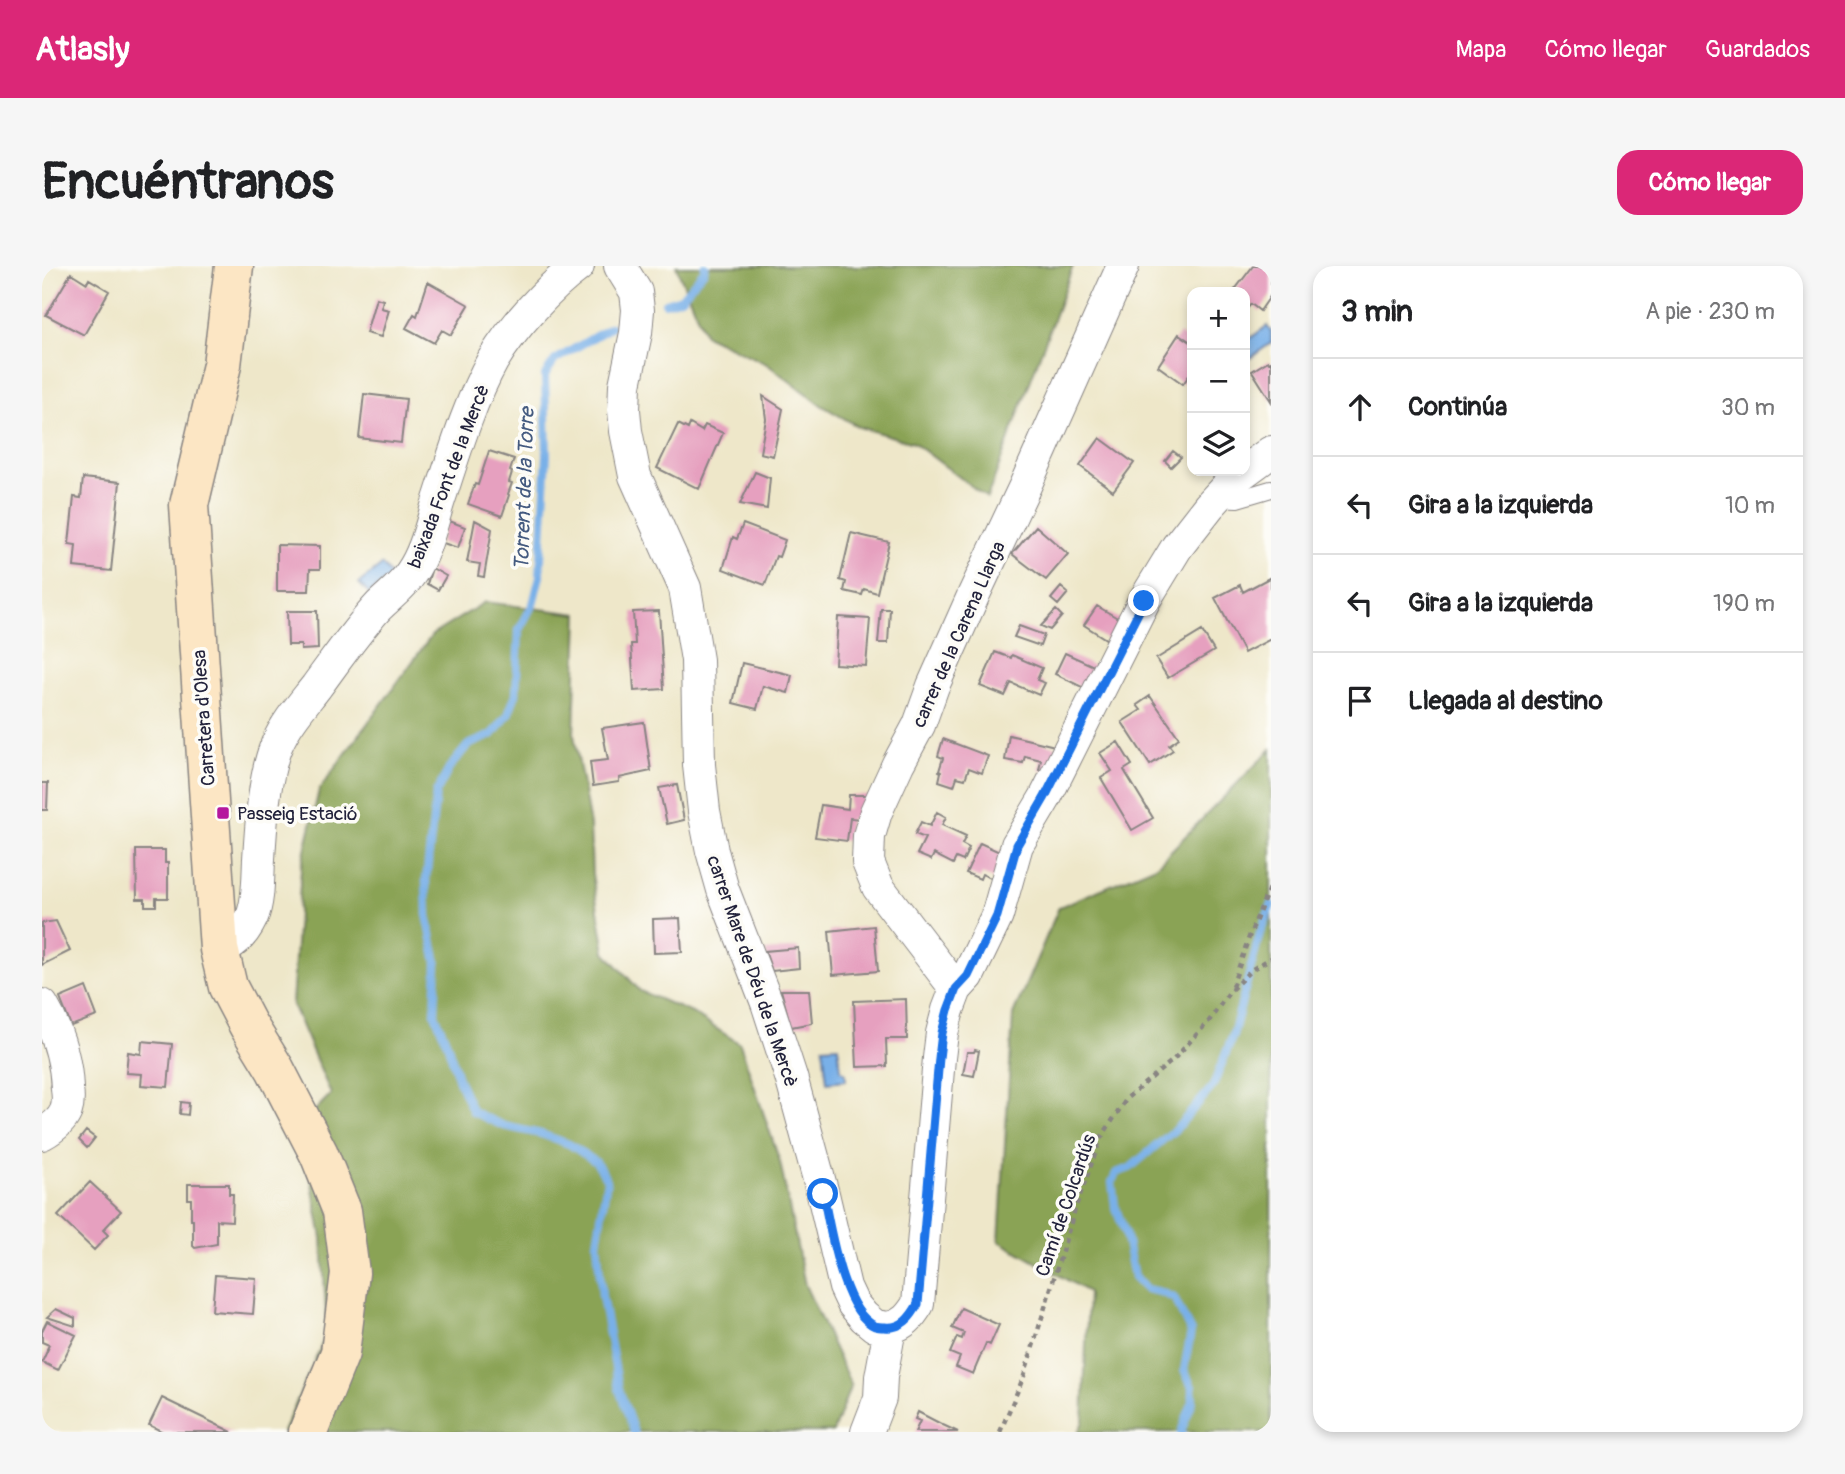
<!DOCTYPE html>
<html lang="es">
<meta charset="utf-8">
<style>
body{margin:0;font-family:Pangolin,sans-serif;background:#f6f6f6;color:#202124}
.controls{position:absolute;right:21px;top:21px;display:grid;overflow:hidden;border-radius:14px;box-shadow:0 4px 10px #0003}
.controls button{width:63px;height:63px;display:grid;place-items:center;padding:0;border:0;border-bottom:2px solid #e0e0e0;background:#fff;color:#202124;font:35px sans-serif}
.stop{position:absolute;width:21px;height:21px;margin:-16px;border:5px solid #1a73e8;border-radius:50%;background:#fff}
.stop.end{background:#1a73e8;border-color:#fff;box-shadow:0 2px 7px #0008}
.list{margin:0;padding:0;list-style:none}
h2{display:flex;justify-content:space-between;align-items:center;height:91px;margin:0;padding:0 28px;font-size:30px}
h2 small{font-size:23px;font-weight:400;color:#757577}
.list li{display:grid;grid-template-columns:46px 1fr auto;gap:21px;align-items:center;box-sizing:border-box;height:98px;padding:0 28px;border-top:2px solid #e0e0e0}
.list b{display:block;font-size:26px;white-space:nowrap}
.list em{font-size:23px;font-style:normal;color:#757577}
.icon{flex:none;width:38px;height:38px;fill:none;stroke:currentColor;stroke-width:2;stroke-linecap:round;stroke-linejoin:round}
.map{position:relative;flex:none;width:1229px;height:1166px;overflow:hidden;border-radius:21px}
header{display:flex;align-items:center;gap:42px;box-sizing:border-box;height:98px;padding:0 35px;background:#db2777;color:#fff}
header strong{font-size:33px}
nav{display:flex;gap:38px;margin-inline-start:auto;font-size:24px}
.intro{display:flex;align-items:center;justify-content:space-between;box-sizing:border-box;height:168px;padding:0 42px}
h1{margin:0;font-size:49px}
.button{padding:18px 32px;border-radius:21px;background:#db2777;color:#fff;font-size:24px;font-weight:700}
main{display:flex;gap:42px;padding:0 42px}
aside{flex:1;background:#fff;border-radius:21px;box-shadow:0 4px 10px #0003}
.map>svg:first-child{display:block}
</style>
<header>
<strong>Atlasly</strong>
<nav><a>Mapa</a><a>Cómo llegar</a><a>Guardados</a></nav>
</header>
<div class="intro"><h1>Encuéntranos</h1><a class="button">Cómo llegar</a></div>
<main>
<div class="map">
<svg width="1229" height="1166" viewBox="0 0 1229 1166">
<rect width="100%" height="100%" fill="#fdfcf7"/>
<filter id="ink" filterUnits="userSpaceOnUse"><feTurbulence type="fractalNoise" baseFrequency=".0143" numOctaves="2"/><feDisplacementMap in="SourceGraphic" scale="14" xChannelSelector="R" yChannelSelector="G"/><feConvolveMatrix kernelMatrix="1 2 1 2 8 2 1 2 1" color-interpolation-filters="sRGB"/></filter>
<filter id="wash" filterUnits="userSpaceOnUse"><feTurbulence type="fractalNoise" baseFrequency=".00686" numOctaves="4" result="noise"/><feDisplacementMap in="SourceGraphic" scale="28" xChannelSelector="R" yChannelSelector="G"/><feGaussianBlur stdDeviation="1.57" result="paint"/><feColorMatrix in="noise" values="0 0 0 0 0 0 0 0 0 0 0 0 0 0 0 0 0 1.4 0 .05"/><feComposite in="paint" operator="in"/></filter>
<g filter="url(#wash)">
<rect width="100%" height="100%" fill="#eee7c9"/>
<path fill="#8aa354" stroke="#566248" stroke-width="2" d="M634,0H1031L945,232L872,177L817,161L779,139L725,98L663,69Z
M443,336L536,348L532,469L548,559L550,608L563,686L598,725L650,747L698,778L738,896L763,1019L809,1119L791,1166H241L285,1067L280,972L269,913L251,867L289,828L250,738L259,602L277,524L390,369Z
M1229,483V1166H1036L1041,1156L1046,1026L957,975L971,749L1017,641L1114,600Z"/>
<path fill="#79b0e8" stroke="#4e6992" stroke-width="2" d="M1225,60L1229,66V77L1208,92L1203,84V76Z
M340,299L349,310L327,328L317,317Z
M796,780L799,804L804,807V814L785,816L781,781Z"/>
<g fill="none" stroke-linecap="round" stroke-linejoin="round">
<path stroke="#79b0e8" stroke-width="8" d="M623,37L639,32L662,5L663,0
M569,61L513,94L503,109L505,189L498,310L491,338L477,364L474,428L466,449L450,469L426,479L408,501L394,527L384,614L385,649L395,697L393,748L405,777L417,815L431,846L462,860L499,868L527,878L554,896L565,914L555,977L560,1030L577,1123L592,1166
M1139,1166L1151,1135L1150,1121L1142,1104L1149,1066L1132,1032L1118,1026L1104,1023L1092,1011L1083,967L1073,940L1070,916L1074,907L1088,902L1135,862L1171,820L1191,769L1218,667L1229,639"/>
</g>
<g id="blocks">
<path fill="#e6a0bf" d="M1211,0H1229V29L1218,45L1209,38L1205,43L1203,42V26L1192,25Z
M29,7L45,17L47,13L67,25L42,69L4,49Z
M386,16L427,39L409,69L400,64L392,77L364,62L372,48L375,50Z
M334,32L341,34L339,42L347,44L339,71L324,67Z
M1137,68L1150,77V105L1141,118L1116,100Z
M1226,95L1227,97L1229,96V135L1210,105Z
M322,128L364,133L359,177L317,172Z
M721,130L741,143L731,190L718,187L724,153Z
M636,158L646,163L648,158L660,165L663,159L681,167L657,223L615,202Z
M1058,172L1092,197L1071,225L1038,200Z
M447,185L472,193L468,205L470,206L467,216L470,217L466,228L467,229L460,250L426,238L433,218L436,219Z
M1131,185L1139,191L1129,201L1123,195Z
M713,206L728,212L725,243L698,238Z
M41,212L78,216L69,305L32,301L34,279L27,278L32,231L39,232Z
M405,254L423,261L416,282L398,276Z
M433,254L450,263L442,311L436,310L438,298L425,296Z
M701,258L743,274L737,291L734,290L723,319L681,303L691,271L695,273Z
M994,260L1026,288L1004,314L970,288Z
M809,267L847,276L835,327L822,323L820,329L802,325L804,316L798,314Z
M235,279L278,280V303H268L267,325H235Z
M390,302L404,310L396,324L385,318Z
M1229,311V373L1202,387L1173,332L1198,319L1201,326Z
M1019,321L1026,327L1016,339L1009,333Z
M1055,340L1079,354L1067,375L1042,359Z
M839,343H848L846,377H836Z
M1014,344L1020,350L1008,364L999,360Z
M245,345H275L276,383L259,384V379H246Z
M617,345L622,423L592,425L589,378H593L591,346Z
M796,351L828,353L824,400L793,398Z
M977,360L1002,369L998,380L972,371Z
M1160,365L1172,385L1126,412L1114,393Z
M953,386L969,392L970,389L1000,402L995,414L1003,417L997,429L969,417L963,430L938,420Z
M1023,387L1054,401L1044,423L1013,408Z
M700,397L750,409L746,427L721,420L715,443L691,437Z
M1108,430L1137,472L1127,479L1131,484L1108,499L1080,456L1099,444L1095,439Z
M602,456L609,505L577,512V516L551,520L548,496L566,494L560,462Z
M967,469L1017,481L1004,505L997,504L999,494L983,490L981,497L963,494Z
M901,473L946,490L940,507L927,502L923,513L915,511L912,520L897,515L899,506L897,505L901,492L896,490Z
M1076,476L1090,499L1082,504L1111,552L1090,564L1059,512L1070,505L1058,487Z
M0,517H6L5,544H0Z
M635,519L642,554L625,558L617,522Z
M807,529H830L820,553L808,552L805,575L773,571L779,539L806,543Z
M895,546L904,551L900,559L924,570L920,578L927,582L921,595L914,592L911,598L892,588L889,594L875,588L883,572L873,568L879,556L888,560Z
M938,577L962,588L953,614L940,608L938,613L924,607Z
M94,584H123V597H126V632H114V640H103V633H95Z
M638,652L640,686L612,687L611,653Z
M14,655L28,685L0,699V657Z
M832,660L836,705L791,709L787,665Z
M756,682L757,702L730,705L723,685Z
M44,721L55,750L29,760L18,732Z
M739,724H767L770,757L749,761Z
M864,733L865,773H844L845,800L815,801L812,735Z
M100,775L130,778L126,821L99,819L100,808L84,807L86,786L99,788Z
M933,784L937,785L932,810L921,808L925,786H932Z
M139,836L147,837L146,849L138,848Z
M44,865L53,872L45,882L37,874Z
M48,916L79,945L61,964L66,969L52,984L16,950Z
M146,918H187V928H191L190,955L175,954V978L153,982L151,980V954H149V933H146Z
M173,1009L214,1012L211,1048L170,1045Z
M919,1042L957,1059L948,1079L944,1077L931,1108L914,1101L918,1091L908,1087L915,1071L920,1073L922,1067L910,1062Z
M14,1043L33,1052V1060L5,1051Z
M5,1055L34,1069L16,1104L0,1096L6,1083H5L7,1079L0,1076V1065Z
M120,1132L190,1166H121L107,1159Z
M876,1146L901,1159L916,1166H873L878,1155L873,1153Z"/>
</g>
</g>
<g filter="url(#ink)">
<use href="#blocks" fill-opacity="0" stroke="#888482" stroke-width="2"/>
<g fill="none" stroke-linecap="round" stroke-linejoin="round">
<defs>
<path id="lane" d="M1175,232L1195,233L1229,223"/>
<path id="street" d="M578,0L594,26L596,44L594,67L583,119L582,144L584,165L593,210L643,322L655,394L657,499L662,545L670,585L681,624L725,737L749,811L781,928L803,1021L811,1038L822,1051L833,1060L848,1062
M177,683C193,678 203,666 210,651C217,634 216,611 217,593C219,560 222,508 235,478C244,457 260,439 274,421C294,394 313,366 336,341C347,330 360,321 369,307C385,284 390,254 399,228C413,185 429,133 451,94C470,62 506,22 536,0
M914,723L836,621L826,596L827,570L834,546L856,498L877,459L891,420L932,328L983,220L1081,0
M0,739C16,766 24,792 25,823C26,829 26,839 24,845C20,855 9,863 0,868
M825,1166L838,1132L839,1111L848,1062C862,1058 868,1051 876,1038L897,792L900,767L906,744L914,723L926,710L955,650L975,579L1003,532L1102,335L1135,281L1167,240L1192,213L1229,186"/>
<path id="secondary" d="M192,0L180,99L147,239L177,683L186,721L206,759L233,803L277,888L300,945L308,1007L298,1087L266,1166"/>
</defs>
<use href="#lane" stroke="#888482" stroke-width="18"/>
<use href="#street" stroke="#888482" stroke-width="34"/>
<use href="#secondary" stroke="#888482" stroke-width="41"/>
<path stroke="#888482" stroke-width="4.5" stroke-dasharray="5 5" stroke-linecap="butt" d="M1190,721L1207,671L1229,617
M958,1166L982,1110L1034,940L1059,872L1085,832L1131,794L1167,755L1188,725L1209,704L1229,692"/>
<use href="#lane" stroke="#fff" stroke-width="16"/>
<use href="#street" stroke="#fff" stroke-width="32"/>
<use href="#secondary" stroke="#fce6c4" stroke-width="38"/>
</g>
</g>
<g fill="none" stroke-linecap="round" stroke-linejoin="round" filter="url(#ink)">
<path stroke="#1a73e8" stroke-width="9" d="M781,928C788,960 800,1046 833,1060C836,1061 840,1061 843,1061C860,1063 869,1051 876,1038L897,792L900,767L906,744L914,723L926,710L955,650L975,579L1003,531L1102,335"/>
</g>
<rect fill="#b5179e" stroke="#fdfcf7" stroke-width="2.5" x="174" y="540" width="14" height="14" rx="3.5"/>
<g text-anchor="middle" stroke-width="7" stroke-linejoin="round" paint-order="stroke">
<g font-size="19" fill="#22223b" stroke="#fdfcf7">
<text transform="translate(406 210) rotate(-69)" y="7">baixada Font de la Mercè</text>
<text transform="translate(916 368) rotate(-66)" y="7">carrer de la Carena Llarga</text>
<text transform="translate(161 452) rotate(-94)" y="7">Carretera d'Olesa</text>
<text transform="translate(711 705) rotate(71)" y="7">carrer Mare de Déu de la Mercè</text>
<text transform="translate(1023 939) rotate(-71)" y="7">Camí de Colcardús</text>
</g>
<g font-size="19" fill="#22223b" stroke="#fdfcf7" text-anchor="start">
<text x="195" y="554">Passeig Estació</text>
</g>
<g font-size="21" font-style="italic" fill="#455b80" stroke="#fdfcf7">
<text transform="translate(482 223) rotate(-88)" y="7">Torrent de la Torre</text>
</g>
</g>
</svg>
<div class="controls">
<button>+</button>
<button>−</button>
<button><svg class="icon" aria-label="layers" viewBox="0 0 24 24"><path d="M12 4l9 5-9 5-9-5zM3 14l9 5 9-5"/></svg></button>
</div>
<div class="stop" style="left:781px;top:928px"></div>
<div class="stop end" style="left:1102px;top:335px"></div>
</div>
<aside>
<h2>3 min<small>A pie · 230 m</small></h2>
<ul class="list">
<li><svg class="icon" aria-label="ahead" viewBox="0 0 24 24"><path d="M12 20V5M6 11l6-6 6 6"/></svg><div><b>Continúa</b></div><em>30 m</em></li>
<li><svg class="icon" aria-label="left" viewBox="0 0 24 24"><path d="M17 20v-9H6M10 6l-5 5 5 5"/></svg><div><b>Gira a la izquierda</b></div><em>10 m</em></li>
<li><svg class="icon" aria-label="left" viewBox="0 0 24 24"><path d="M17 20v-9H6M10 6l-5 5 5 5"/></svg><div><b>Gira a la izquierda</b></div><em>190 m</em></li>
<li><svg class="icon" aria-label="arrive" viewBox="0 0 24 24"><path d="M6 21V4h12l-3 4 3 4H6"/></svg><div><b>Llegada al destino</b></div></li>
</ul>
</aside>
</main>
